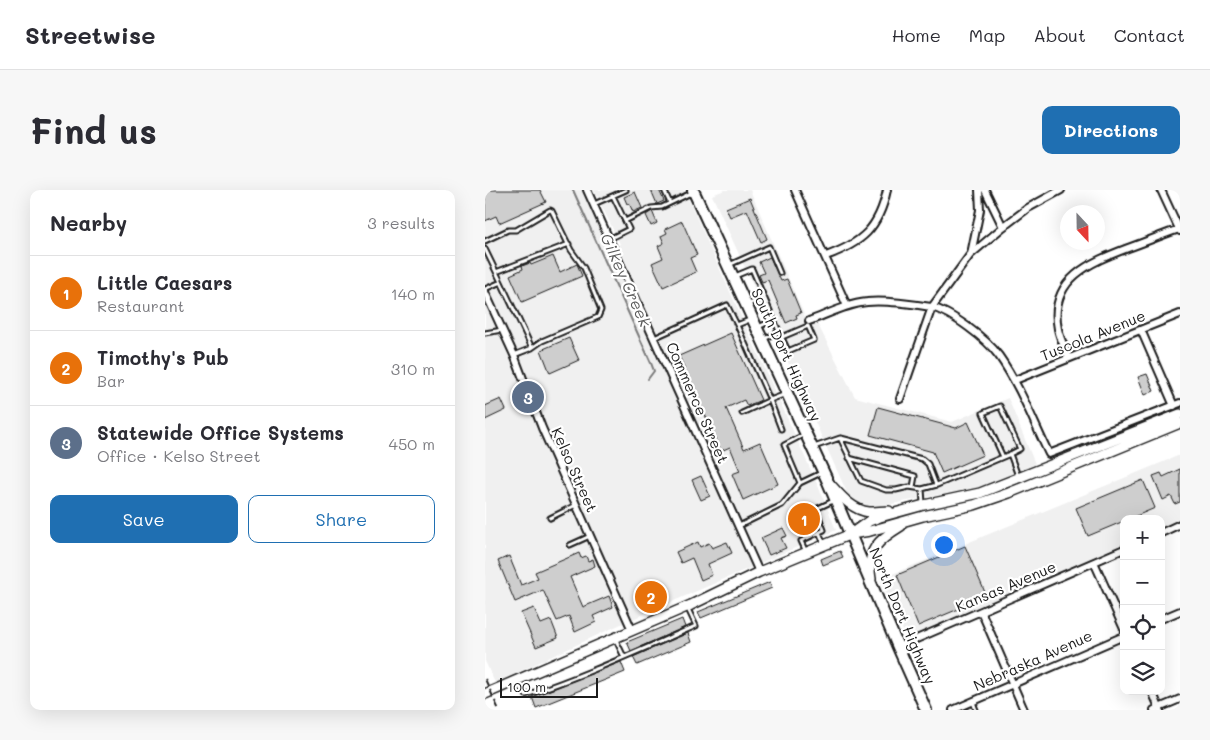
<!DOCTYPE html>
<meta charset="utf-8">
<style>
body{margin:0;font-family:Mali,sans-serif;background:#f7f7f7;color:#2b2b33}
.controls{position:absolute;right:15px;bottom:15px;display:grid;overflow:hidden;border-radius:10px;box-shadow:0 5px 20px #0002}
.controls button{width:45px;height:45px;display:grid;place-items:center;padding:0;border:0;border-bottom:1px solid #e1e1e2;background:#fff;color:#2b2b33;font:25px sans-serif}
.compass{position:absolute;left:575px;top:15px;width:45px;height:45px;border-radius:50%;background:#fff;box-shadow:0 5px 20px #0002;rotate:158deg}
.scale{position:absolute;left:15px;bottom:12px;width:98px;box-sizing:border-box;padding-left:5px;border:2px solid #1c1c1c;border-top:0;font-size:14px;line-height:18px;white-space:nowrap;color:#1c1c1c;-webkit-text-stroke:4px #fff;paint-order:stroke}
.you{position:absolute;left:458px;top:354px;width:18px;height:18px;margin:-12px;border:4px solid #fff;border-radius:50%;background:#1a73e8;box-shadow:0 0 0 8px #1a73e833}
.badge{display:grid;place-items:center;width:32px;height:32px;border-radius:50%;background:#1f6fb2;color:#fff;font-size:16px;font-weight:700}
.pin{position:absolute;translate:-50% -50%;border:2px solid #fff;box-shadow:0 1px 5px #0006}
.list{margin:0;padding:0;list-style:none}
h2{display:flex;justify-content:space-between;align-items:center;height:65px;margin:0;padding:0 20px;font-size:21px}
h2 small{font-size:16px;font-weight:400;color:#7c7c81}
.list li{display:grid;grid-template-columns:32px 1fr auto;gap:15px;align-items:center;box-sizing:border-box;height:75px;padding:0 20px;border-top:1px solid #e1e1e2}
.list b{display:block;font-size:19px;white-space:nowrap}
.list p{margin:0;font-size:16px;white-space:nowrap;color:#7c7c81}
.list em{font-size:16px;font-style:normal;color:#7c7c81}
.actions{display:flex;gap:10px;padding:15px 20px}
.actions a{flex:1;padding:11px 0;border:1px solid #1f6fb2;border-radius:10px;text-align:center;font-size:18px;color:#1f6fb2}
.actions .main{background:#1f6fb2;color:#fff}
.icon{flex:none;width:28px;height:28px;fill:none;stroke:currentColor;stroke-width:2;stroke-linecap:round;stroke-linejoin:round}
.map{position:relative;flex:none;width:695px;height:520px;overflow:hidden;border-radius:10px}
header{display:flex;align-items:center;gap:30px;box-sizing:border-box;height:70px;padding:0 25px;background:#fff;border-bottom:1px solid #e1e1e2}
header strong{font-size:24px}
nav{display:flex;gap:28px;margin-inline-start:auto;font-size:18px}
.intro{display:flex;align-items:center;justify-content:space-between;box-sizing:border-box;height:120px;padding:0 30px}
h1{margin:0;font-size:35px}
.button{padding:12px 22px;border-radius:10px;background:#1f6fb2;color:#fff;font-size:18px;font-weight:700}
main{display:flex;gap:30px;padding:0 30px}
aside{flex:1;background:#fff;border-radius:10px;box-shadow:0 5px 20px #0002}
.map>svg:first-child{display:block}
</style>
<header>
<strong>Streetwise</strong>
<nav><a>Home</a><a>Map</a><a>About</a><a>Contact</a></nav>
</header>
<div class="intro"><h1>Find us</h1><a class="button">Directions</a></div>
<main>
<aside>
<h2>Nearby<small>3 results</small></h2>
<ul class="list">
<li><span class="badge" style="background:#e8710a">1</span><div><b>Little Caesars</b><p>Restaurant</p></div><em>140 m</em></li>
<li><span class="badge" style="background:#e8710a">2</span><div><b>Timothy's Pub</b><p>Bar</p></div><em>310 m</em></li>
<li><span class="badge" style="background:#5c6f8a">3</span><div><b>Statewide Office Systems</b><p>Office · Kelso Street</p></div><em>450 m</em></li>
</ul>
<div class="actions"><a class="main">Save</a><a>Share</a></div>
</aside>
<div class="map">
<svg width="695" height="520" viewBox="0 0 695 520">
<rect width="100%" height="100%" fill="#fff"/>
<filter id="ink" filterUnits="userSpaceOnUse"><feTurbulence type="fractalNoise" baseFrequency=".02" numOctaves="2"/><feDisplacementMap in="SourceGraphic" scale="10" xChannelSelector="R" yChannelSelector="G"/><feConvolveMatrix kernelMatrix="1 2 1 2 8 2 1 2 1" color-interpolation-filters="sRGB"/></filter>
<g filter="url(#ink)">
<path fill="#f0f0f0" d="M0,0H97L124,59L135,54L109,0H199L338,307L351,340L134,435L10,493L0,471Z
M240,0H265L324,136L332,133L370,207L467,232L523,208L550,274L502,296L385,318L364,307L227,5Z
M695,265V330L676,338V329H639V354L429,445H422L419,443L395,389Z"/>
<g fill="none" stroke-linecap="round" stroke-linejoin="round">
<path stroke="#7a7a7a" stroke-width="2" d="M88,0L166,173L169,181L163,189"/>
</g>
<path fill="#cecece" stroke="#1c1c1c" d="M0,0H55L61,12L14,33L11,26L0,31Z
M166,0H174L179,11L172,14Z
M150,2L157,18L148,22L144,13L142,14L139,7Z
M265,8L282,49L276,52L262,20L245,27L241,18Z
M167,21L172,33L166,36L161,25Z
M197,31L212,65L205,68L211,82L178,97L167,73L178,68L173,56L179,53L176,46L182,43L180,39Z
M68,66L75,82L92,74L97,86L37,112L25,85L38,79L37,76L45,73L46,75Z
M285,67L296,91L302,89L316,123L311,125L312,128L301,133L283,90L277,92L274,85L279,83L274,72Z
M246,143L276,210L262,216L259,210L241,218L259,259L275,252L293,294L258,310L247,284L255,281L245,257L236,261L194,166Z
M84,148L94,170L65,183L56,160Z
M662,184L669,201L660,205L653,187Z
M16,209L21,220L0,230V216Z
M393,217L471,238L483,232L498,265L457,283L448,262L385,245Z
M695,279V312L690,314L686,306L678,310L668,286L676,283L678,287Z
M216,286L225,306L216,310L207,290Z
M658,290L670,318L644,329H639V331L603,346L591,318Z
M318,319L324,333L316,337L310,322Z
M298,338L302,346L296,348L301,358L284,365L276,348Z
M213,352L215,357L224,353L227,358L242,352L247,363L223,374L227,385L216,390L207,368L196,373L191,362Z
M480,356L502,407L433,436L412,385Z
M355,361L358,367L338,375L336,369Z
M94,363L96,368L101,366L103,371L108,369L110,376L85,387L98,417L124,406L128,417L108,426L111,432L90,442L84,426L72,431L58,400L30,412L13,371L24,366L36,395L53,388L50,382Z
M285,392L287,398L216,428L213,422Z
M174,397L179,409L158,417L153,406Z
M49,418L56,434L66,430L73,448L51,457L36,423Z
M197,429L200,437L146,461L142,452Z
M203,443L206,452L152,475L148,467Z
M136,472L140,482L51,518L47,507Z"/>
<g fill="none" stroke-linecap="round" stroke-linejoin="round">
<defs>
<path id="lane" d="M179,0L185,13
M128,6L140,31L166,18L177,17L208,2
M109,14L141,0
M124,49L144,39L140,31
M0,51L23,40H31L65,20L67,21L86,60L99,78L116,120L113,127L57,151L47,158
M0,59L16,92
M244,75L284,57L295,83
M11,82L84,54
M250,86L267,79L279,107
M0,99L16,92L47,158L29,165
M264,114L279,107L289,130L273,137
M289,130L303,161L329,150L323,136L297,147
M252,135L285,210L301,204
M0,143L17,140
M169,148L242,115L252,135L267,129
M279,149L294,142
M257,223L285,210L296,239
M320,244L299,255L315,293L336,283
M356,248L437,269L443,274L451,295
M329,257L355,248L376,291L401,300H411L424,297L437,299L452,295L525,264L533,286
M518,267L498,223L515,216L535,259L525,264
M364,268L430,286L428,297
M437,299L438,313
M65,328L91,315
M254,336L297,315L315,293
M334,342L339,354
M85,355L105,346
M321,362L316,351L339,340L331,319L348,311
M130,448L139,467
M30,492L41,505C99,486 155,460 211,436L203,419
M488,512L491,520"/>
<path id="street" d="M102,0L274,382
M310,0L362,116
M500,0L518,37
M676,0L695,41
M486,64L495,20L494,0
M341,66C377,53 394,38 402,0
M0,102L29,165L57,238L147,440
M324,131C343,124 362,114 382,112C398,110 430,114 446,117C466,122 502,149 514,166C535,196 548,231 564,264L695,213
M656,140L689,216
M584,168C580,158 575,149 573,139C563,89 606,72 643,58C660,52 677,45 694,39
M530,190L695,124
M415,209L447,117L485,65L518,37L543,18L576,0
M676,343L695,334
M609,372L639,439
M496,421L539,520
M676,429L695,421
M413,457L639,359
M667,501L675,520
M468,520L639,446
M669,520L695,509"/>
<path id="secondary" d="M345,294C356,306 367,320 384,322C391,322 398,321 404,321
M366,344L385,341L438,326L489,315L524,303L695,233
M386,389C381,360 393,350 416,336
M0,504L206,415L274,382L366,344L384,331L395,327L439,315L495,303L695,224"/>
<path id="primary" d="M208,0L343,292L413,457L441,520"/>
</defs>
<use href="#lane" stroke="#1c1c1c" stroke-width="7"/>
<use href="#street" stroke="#1c1c1c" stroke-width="10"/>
<use href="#secondary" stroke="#1c1c1c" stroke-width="12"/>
<use href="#primary" stroke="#1c1c1c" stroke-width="14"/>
<use href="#lane" stroke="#fff" stroke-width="3"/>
<use href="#street" stroke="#fff" stroke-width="6"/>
<use href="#secondary" stroke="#fff" stroke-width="9"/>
<use href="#primary" stroke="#fff" stroke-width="10"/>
<path stroke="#1c1c1c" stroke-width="2" stroke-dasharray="8 4" stroke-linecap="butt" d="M0,489L14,520"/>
</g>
</g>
<g text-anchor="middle" stroke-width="4.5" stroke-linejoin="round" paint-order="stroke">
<g font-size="15" fill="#1c1c1c" stroke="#fff">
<text transform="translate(608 146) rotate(-22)" y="5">Tuscola Avenue</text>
<text transform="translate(301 165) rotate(65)" y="5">South Dort Highway</text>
<text transform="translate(212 213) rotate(66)" y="5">Commerce Street</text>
<text transform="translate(89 280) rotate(66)" y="5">Kelso Street</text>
<text transform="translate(521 397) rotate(-23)" y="5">Kansas Avenue</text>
<text transform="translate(417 426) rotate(67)" y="5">North Dort Highway</text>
<text transform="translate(548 471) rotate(-24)" y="5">Nebraska Avenue</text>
</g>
<g font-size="16" font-style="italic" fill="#5a5a5a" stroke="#fff">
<text transform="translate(141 90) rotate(66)" y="6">Gilkey Creek</text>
</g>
</g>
</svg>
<div class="controls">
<button>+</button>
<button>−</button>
<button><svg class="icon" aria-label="locate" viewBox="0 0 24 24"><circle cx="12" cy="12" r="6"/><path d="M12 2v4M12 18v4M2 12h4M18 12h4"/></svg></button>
<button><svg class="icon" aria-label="layers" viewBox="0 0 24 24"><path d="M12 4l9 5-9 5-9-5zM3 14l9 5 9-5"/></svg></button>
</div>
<svg class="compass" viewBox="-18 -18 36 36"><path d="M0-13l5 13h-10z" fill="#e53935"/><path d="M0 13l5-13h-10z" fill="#7c7c81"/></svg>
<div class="scale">100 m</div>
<div class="you"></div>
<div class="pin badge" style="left:319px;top:329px;background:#e8710a">1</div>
<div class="pin badge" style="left:166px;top:407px;background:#e8710a">2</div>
<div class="pin badge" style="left:43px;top:207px;background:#5c6f8a">3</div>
</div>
</main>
